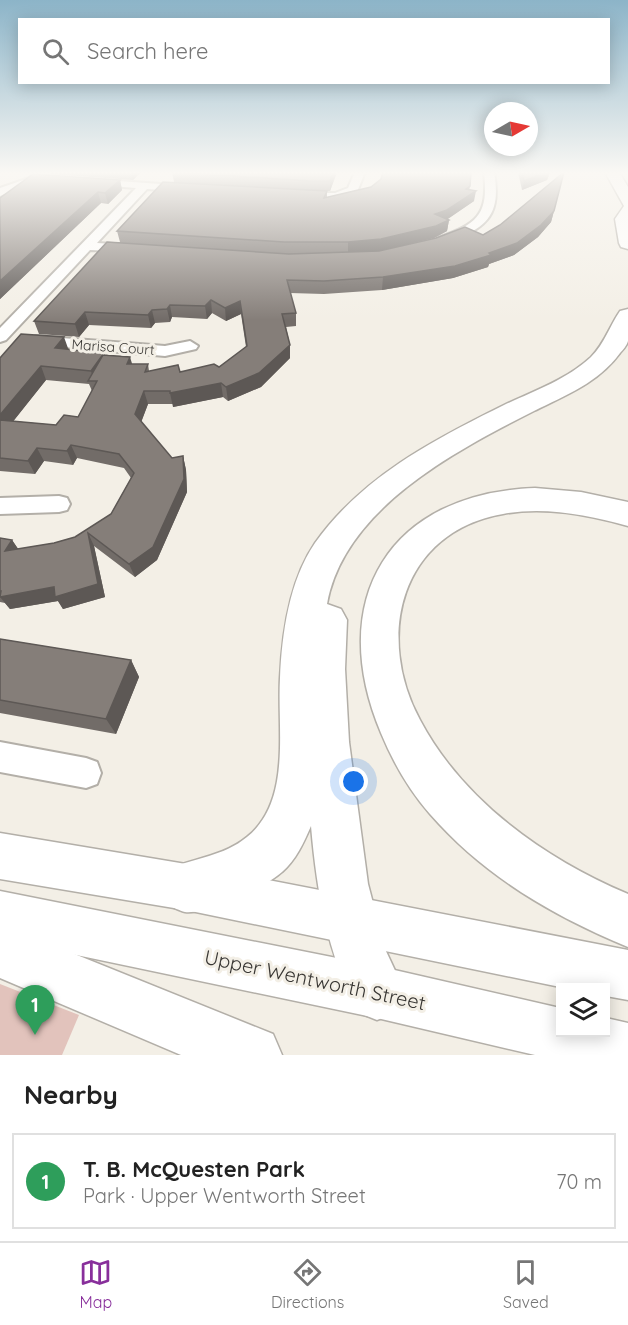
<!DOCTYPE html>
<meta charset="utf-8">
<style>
body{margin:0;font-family:Quicksand,sans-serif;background:#f2f2f2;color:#222}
.controls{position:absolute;right:18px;bottom:18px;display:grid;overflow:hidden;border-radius:0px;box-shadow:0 3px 15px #0003}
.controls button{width:54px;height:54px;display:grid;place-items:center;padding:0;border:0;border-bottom:2px solid #e0e0e0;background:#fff;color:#222;font:30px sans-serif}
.compass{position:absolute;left:484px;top:102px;width:54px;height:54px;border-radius:50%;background:#fff;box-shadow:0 3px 15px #0003;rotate:81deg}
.you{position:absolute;left:354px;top:782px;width:21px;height:21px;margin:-15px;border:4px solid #fff;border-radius:50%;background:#1a73e8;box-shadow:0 0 0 9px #1a73e833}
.badge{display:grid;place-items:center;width:39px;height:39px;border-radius:50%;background:#882f9b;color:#fff;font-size:20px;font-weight:700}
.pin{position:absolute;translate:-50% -50px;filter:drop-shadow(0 2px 3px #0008)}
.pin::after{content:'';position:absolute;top:32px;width:21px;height:18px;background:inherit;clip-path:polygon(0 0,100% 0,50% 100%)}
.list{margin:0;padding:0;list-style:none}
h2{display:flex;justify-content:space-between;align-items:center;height:78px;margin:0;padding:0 24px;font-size:26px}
h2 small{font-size:20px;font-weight:400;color:#767676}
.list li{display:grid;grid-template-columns:39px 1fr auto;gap:18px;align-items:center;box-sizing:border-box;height:96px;margin:0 12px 12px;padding:0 12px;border:2px solid #e0e0e0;border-radius:0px}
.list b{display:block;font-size:22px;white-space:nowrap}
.list p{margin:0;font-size:20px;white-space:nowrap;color:#767676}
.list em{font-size:20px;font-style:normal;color:#767676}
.icon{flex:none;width:33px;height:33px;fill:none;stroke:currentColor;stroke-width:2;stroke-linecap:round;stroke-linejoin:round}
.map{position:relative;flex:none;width:628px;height:1055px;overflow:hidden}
.search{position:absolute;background:#fff;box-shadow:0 3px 15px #0003;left:18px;right:18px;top:18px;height:66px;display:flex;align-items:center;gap:15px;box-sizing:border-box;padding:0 21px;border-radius:0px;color:#767676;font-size:22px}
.sheet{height:186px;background:#fff}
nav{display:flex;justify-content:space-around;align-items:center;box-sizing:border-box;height:84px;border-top:2px solid #e0e0e0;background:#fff;font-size:16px;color:#767676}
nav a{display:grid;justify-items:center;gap:3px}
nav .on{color:#882f9b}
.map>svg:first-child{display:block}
</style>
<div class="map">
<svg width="628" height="1055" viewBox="0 0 628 1055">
<rect width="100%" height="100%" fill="#f3efe6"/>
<path fill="#e2c3bc" d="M0,984L79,1015L62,1055H0Z"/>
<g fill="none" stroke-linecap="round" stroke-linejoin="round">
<defs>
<path id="minor" d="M355,172H365L357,192L336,199H297L291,196L297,193H335L348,188Z
M484,172H494C500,207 493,224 459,238C452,242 444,246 437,244L435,241L437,238C477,224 489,216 484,172Z
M32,177H54L59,180L54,183L23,186L0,196V188L3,187Z
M90,179L189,186L194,189L189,192L147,189L97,243L131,245L136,246L137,249L136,252L90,250L6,340L0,342V328L136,188L86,184V180Z
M36,336L165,346L190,341L198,346L196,349L165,356L30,344L28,341Z
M59,496L67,498L70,504L67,510L59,512L0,514V498Z
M0,742L86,758L97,762L101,773L97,784L86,788L0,772Z"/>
<path id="major" d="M0,833L186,864L628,950V1000L606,996V988H565L186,910L0,879Z
M0,891L377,966L560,1008V1032H606V1018L628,1023V1055H535L377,1018L0,939Z"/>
<path id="highway" d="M605,172H619L628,187V249L621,247L619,243L615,219L624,206Z
M628,309C628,319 628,332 628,341C627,345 623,350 620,353C598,383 566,395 534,411C455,451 344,509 327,604L341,609L347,620L345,669L349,742L368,884L385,949L405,992L397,1012L377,1020L357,1012C327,950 317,894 311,826C304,842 296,860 282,872C267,886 205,915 185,912C180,911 173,907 168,905L160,887L168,869C195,858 224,856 247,837C292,801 277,729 280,678C282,633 289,581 315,543C362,477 433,440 504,405C534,391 566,380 591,357C605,343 609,327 620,311Z
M535,488L581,492L628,502V526C588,515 544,506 503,514C400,532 375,637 420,720C463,801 545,859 628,894V947C553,916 484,876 430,814C409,790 393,762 381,733C325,600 389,493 535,488Z
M0,924L273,1034L282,1055H181L0,978Z"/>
</defs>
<use href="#minor" stroke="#b3afa8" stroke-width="4"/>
<use href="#major" stroke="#b3afa8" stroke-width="3"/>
<use href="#highway" stroke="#b3afa8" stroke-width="3"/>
<use href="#minor" fill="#fff" fill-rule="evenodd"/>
<use href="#major" fill="#fff" fill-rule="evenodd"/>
<use href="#highway" fill="#fff" fill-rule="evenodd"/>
</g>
<path fill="#726c68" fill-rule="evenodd" d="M49,172H141L133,180L50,174Z
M172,172H337L330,191H327V198L469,190L474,201L447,219L449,220L447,231L434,238L380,251L483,235L554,211L551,222L538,237L514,255L489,264L488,267L453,278L382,290L324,294L290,293L296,313V326L286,327L290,345V358L261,387L228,401L223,397L173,407V404H148L141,422L172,458L183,456L186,470L187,492L157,560L135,577L94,546L105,597L63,609L58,601L10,609L5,603L0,602V538L12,540L18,549L54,543L75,537L111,514L131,478L124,468L77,458L73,465L44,461L35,474L0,471V358L68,350L104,353L105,356L132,364H148L149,371L180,372L219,367L246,347L241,314L226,321L212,313L207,319L172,317L170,322L155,323L151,328L89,325L79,337L39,334L34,321L120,242L117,231L174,182ZM46,380L89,384L92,391L78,417L56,425L13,421Z
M518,172H550L547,180L522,190Z
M120,180L122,190L108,204L101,203L0,299V198Z
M0,639L131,660L139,677L116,734L0,713Z"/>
<path fill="#5d5855" d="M131,172H141L133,180Z
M333,172H337L330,191V181Z
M547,172H550L547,180L522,190L524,181Z
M120,180L122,190L108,204L105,193Z
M470,186L468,196L476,191L474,201L445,221L435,214L466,189Z
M98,192L101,203L0,299V281Z
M554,211L551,222L538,237L514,255L489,264L488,267L453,278L382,290L383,277L489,253Z
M449,220L447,231L434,238L380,251L348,254V242Z
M211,300L212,313L207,319L205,306Z
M240,301L241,314L226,321L225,308Z
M170,305L172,317L170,322L167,309Z
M152,310L155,323L151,328L148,315Z
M85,312L89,325L79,337L75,324Z
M64,337L69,351L55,348Z
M290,345V358L261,387L228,401L226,387Z
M104,353L108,366L94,381L91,371Z
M130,357L134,370L127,364Z
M41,366L46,380L4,433L0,426V415Z
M221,383L223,397L173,407L170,393Z
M144,391L148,404L139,428L135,414Z
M71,445L77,458L73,465L67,451Z
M37,448L44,461L35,474L28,461Z
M183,456L186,470L187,492L157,560L135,577L129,564Z
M88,533L94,546L105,597L63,609L58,601L10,609L0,597L54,587Z
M12,540L21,553L5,551Z
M131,660L139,677L116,734L106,719Z"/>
<path fill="#857e79" stroke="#5d5855" stroke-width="1.5" d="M172,172H333L330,181H310Z
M383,172H471L470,186L466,189L476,191L447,210L435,214L449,220L436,226L381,239L348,242H284L117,231L163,182L327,191L324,198L371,187L381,179Z
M522,172H547L524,181Z
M564,172L554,211L541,225L517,243L489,253L491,255L455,266L383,277L324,281L287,280L296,313L282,314L290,345L259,373L226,387L221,383L170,393V391H144L135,414L172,458L183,456L184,479L153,547L129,564L88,533L98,584L55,597L54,587L0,597L1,591H0V538L12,540L5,551L54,543L75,537L111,514L134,473L119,454L71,445L67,451L37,448L28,461L0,458V420L56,425L64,415L78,417L97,381H88L103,355L130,357L127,364H148L145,372L178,365L180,372L214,364L219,367L247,346L240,301L225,308L211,300L205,306L170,305L167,309L152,310L148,315L85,312L75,324L34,321L107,242L289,254L379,251L436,238L465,227L483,235L500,225Z
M33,174L120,180L105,193L98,192L0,281V198Z
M21,334L64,337L55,348L104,353L91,371L41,366L0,415V358Z
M0,639L131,660L106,719L0,700Z"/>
<linearGradient id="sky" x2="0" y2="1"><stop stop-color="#8cb4c8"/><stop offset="0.54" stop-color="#faf8f4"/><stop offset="1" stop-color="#faf8f4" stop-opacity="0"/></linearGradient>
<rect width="628" height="320" fill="url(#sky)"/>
<g text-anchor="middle" stroke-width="6" stroke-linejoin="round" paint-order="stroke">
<g font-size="14" fill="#383633" stroke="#f3efe6">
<text transform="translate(113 347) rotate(4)" y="5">Marisa Court</text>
</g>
<g font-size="20" fill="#383633" stroke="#f3efe6">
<text transform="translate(315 980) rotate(12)" y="7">Upper Wentworth Street</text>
</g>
</g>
</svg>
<div class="controls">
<button><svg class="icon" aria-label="layers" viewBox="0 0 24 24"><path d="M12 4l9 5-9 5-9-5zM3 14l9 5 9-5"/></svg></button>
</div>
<svg class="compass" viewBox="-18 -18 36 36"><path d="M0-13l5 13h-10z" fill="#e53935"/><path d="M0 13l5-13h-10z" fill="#767676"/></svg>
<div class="you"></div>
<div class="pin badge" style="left:35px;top:1035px;background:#2e9e5b">1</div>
<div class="search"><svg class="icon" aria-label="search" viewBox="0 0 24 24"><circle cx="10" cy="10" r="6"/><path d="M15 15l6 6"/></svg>Search here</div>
</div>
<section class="sheet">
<h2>Nearby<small></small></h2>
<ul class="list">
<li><span class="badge" style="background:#2e9e5b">1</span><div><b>T. B. McQuesten Park</b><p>Park · Upper Wentworth Street</p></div><em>70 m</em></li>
</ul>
</section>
<nav>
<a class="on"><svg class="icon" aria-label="map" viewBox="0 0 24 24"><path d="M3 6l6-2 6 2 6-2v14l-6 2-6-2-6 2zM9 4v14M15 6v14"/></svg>Map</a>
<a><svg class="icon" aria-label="directions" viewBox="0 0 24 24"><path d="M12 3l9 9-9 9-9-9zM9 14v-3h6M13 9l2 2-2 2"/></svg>Directions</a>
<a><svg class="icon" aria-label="saved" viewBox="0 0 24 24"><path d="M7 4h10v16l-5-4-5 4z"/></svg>Saved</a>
</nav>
